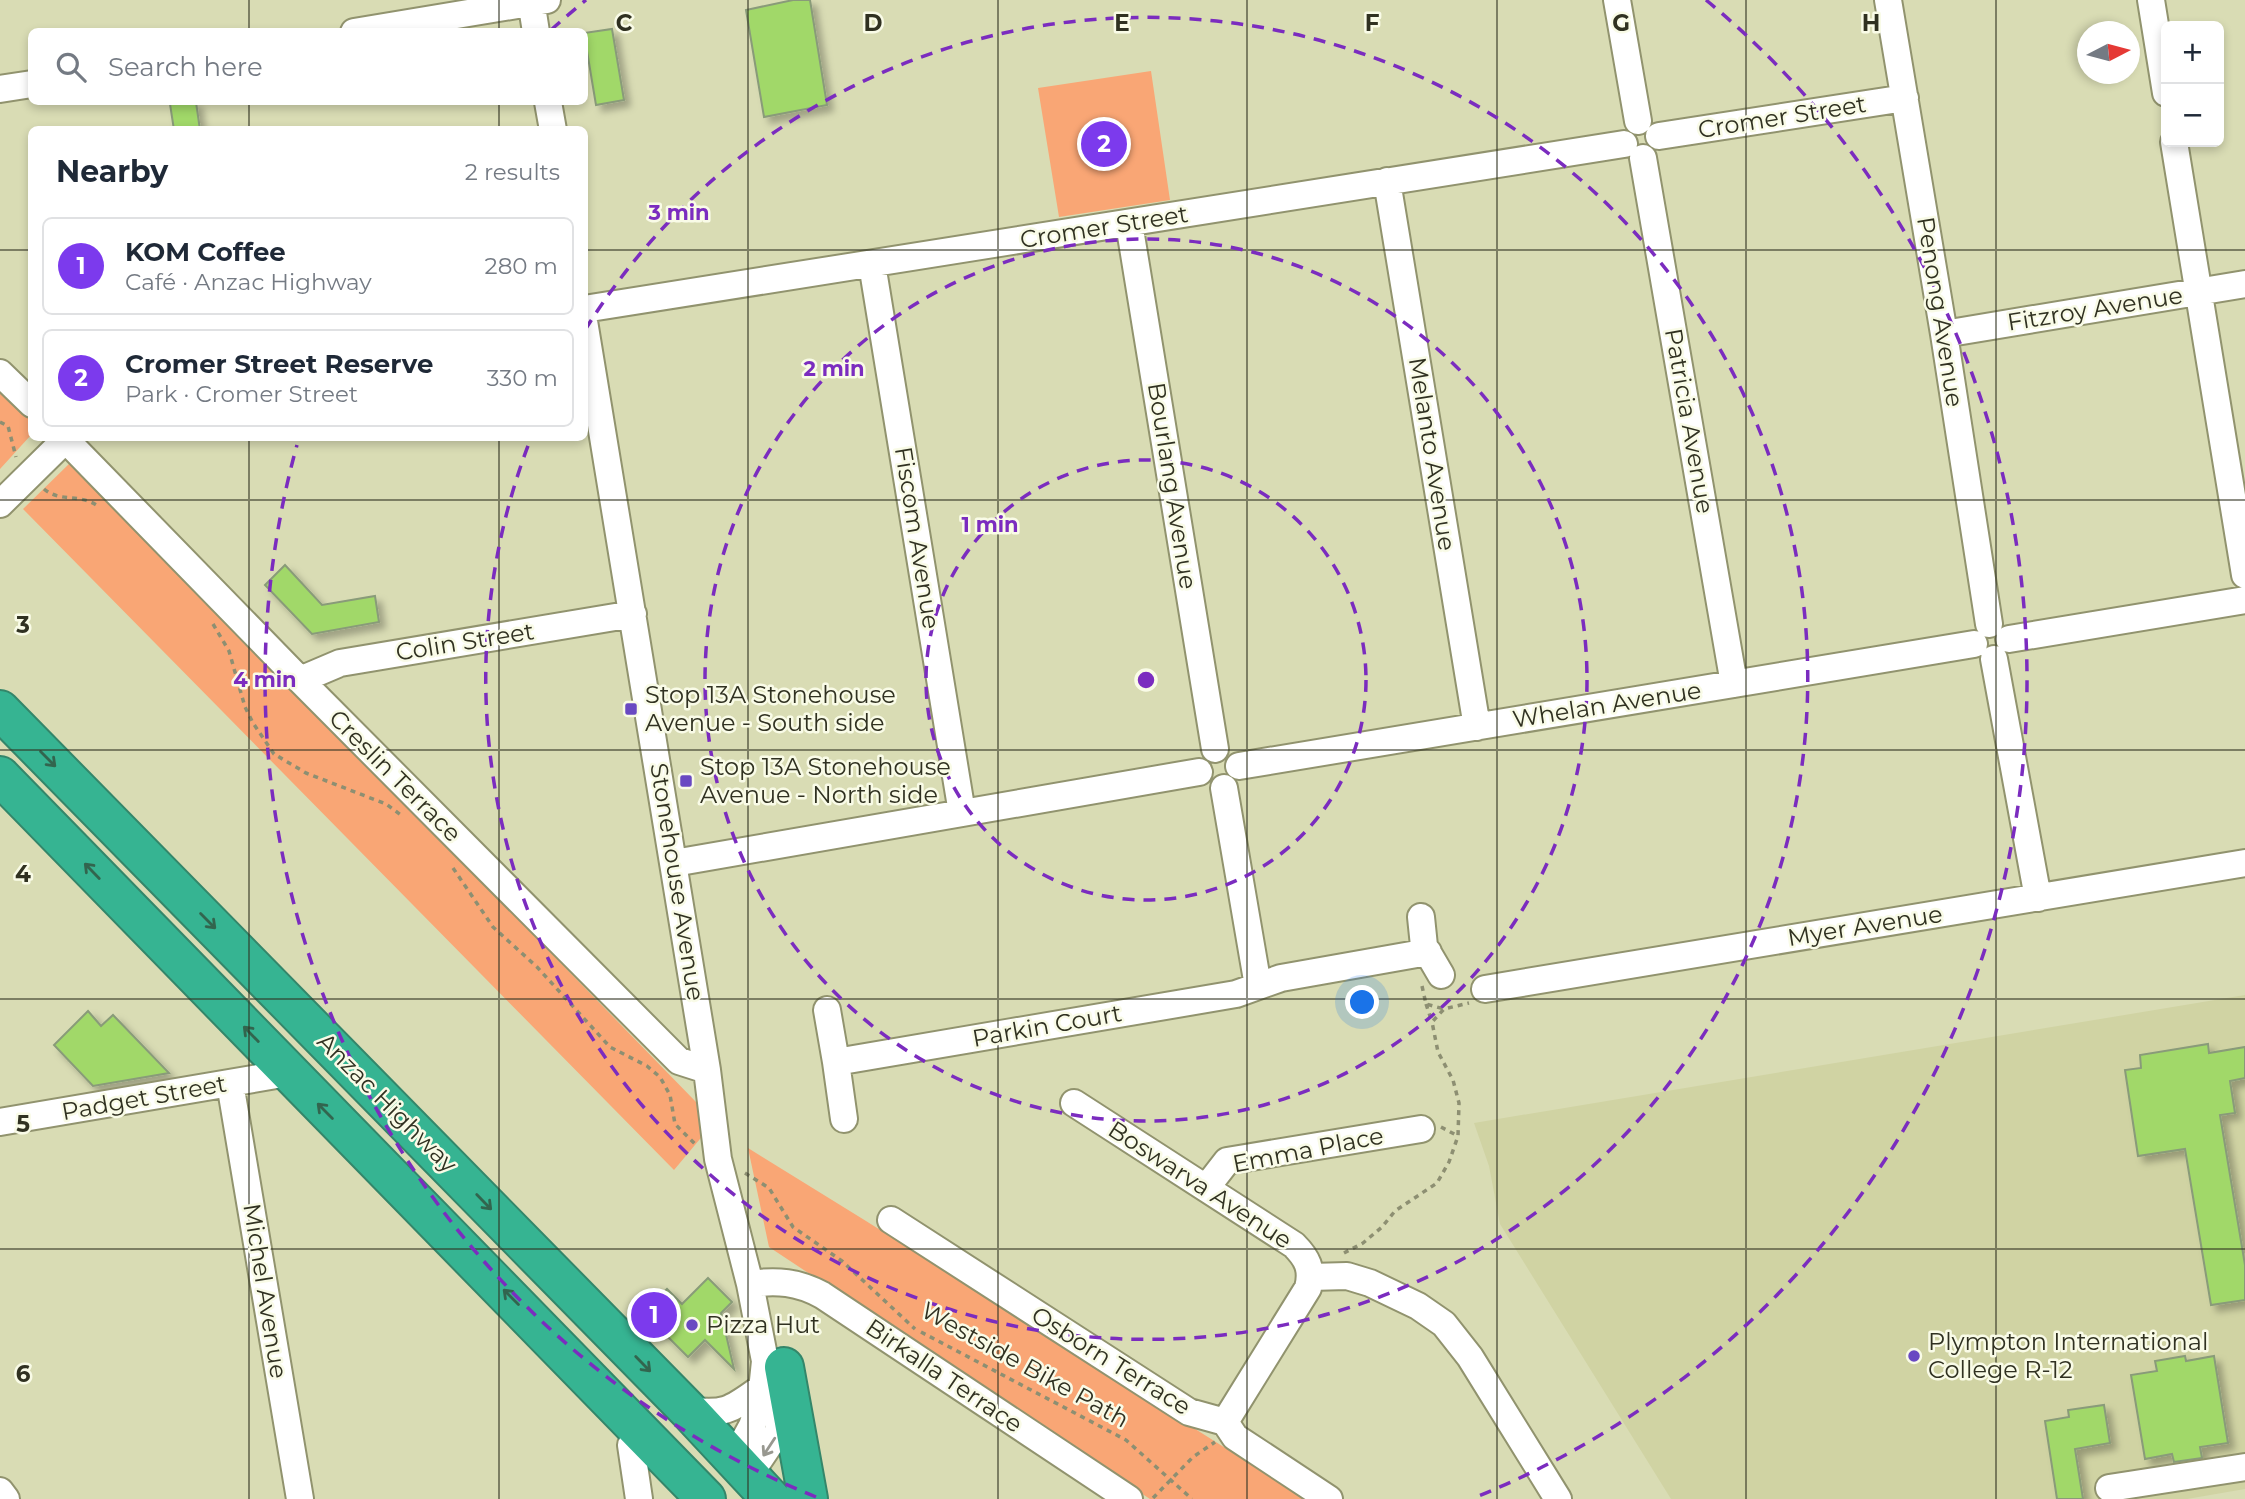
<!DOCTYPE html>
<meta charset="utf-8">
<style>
body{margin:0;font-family:Montserrat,sans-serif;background:#f6f6f7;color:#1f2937}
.controls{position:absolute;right:21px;top:21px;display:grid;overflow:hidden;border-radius:10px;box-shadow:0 4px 10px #0003}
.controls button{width:63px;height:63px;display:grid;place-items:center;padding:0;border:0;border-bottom:2px solid #e0e1e3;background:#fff;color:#1f2937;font:35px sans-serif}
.compass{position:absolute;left:2077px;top:21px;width:63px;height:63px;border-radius:50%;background:#fff;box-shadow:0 4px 10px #0003;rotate:84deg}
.you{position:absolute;left:1363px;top:1003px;width:24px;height:24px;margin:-18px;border:5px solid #fff;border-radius:50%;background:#1a73e8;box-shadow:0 0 0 10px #1a73e833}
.badge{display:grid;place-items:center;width:46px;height:46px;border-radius:50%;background:#7c3aed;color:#fff;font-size:23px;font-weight:700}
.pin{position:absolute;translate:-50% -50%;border:4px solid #fff;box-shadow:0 2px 7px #0006}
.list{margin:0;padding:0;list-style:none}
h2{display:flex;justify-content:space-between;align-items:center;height:91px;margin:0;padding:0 28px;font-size:30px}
h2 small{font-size:23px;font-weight:400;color:#747a83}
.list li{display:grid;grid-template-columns:46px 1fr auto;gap:21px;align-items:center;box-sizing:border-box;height:98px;margin:0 14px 14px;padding:0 14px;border:2px solid #e0e1e3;border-radius:10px}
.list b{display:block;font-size:26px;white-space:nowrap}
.list p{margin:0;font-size:23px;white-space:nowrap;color:#747a83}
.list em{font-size:23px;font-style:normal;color:#747a83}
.icon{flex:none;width:38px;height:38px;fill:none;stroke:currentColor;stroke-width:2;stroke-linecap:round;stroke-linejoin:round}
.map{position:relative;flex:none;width:2245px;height:1499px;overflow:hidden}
.search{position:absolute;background:#fff;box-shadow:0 4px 10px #0003;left:28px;top:28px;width:560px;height:77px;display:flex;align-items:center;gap:18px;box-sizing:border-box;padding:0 24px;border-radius:10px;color:#747a83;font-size:26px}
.panel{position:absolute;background:#fff;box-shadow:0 4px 10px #0003;left:28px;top:126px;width:560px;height:315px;border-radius:10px}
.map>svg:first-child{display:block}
</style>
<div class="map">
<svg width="2245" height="1499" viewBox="0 0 2245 1499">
<defs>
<filter id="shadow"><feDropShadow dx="6" dy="6" stdDeviation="3.5" flood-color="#0004"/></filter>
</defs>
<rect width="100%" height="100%" fill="#d9dcb4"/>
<path fill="#d0d3a3" d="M2245,995V1489L2187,1499H1671L1500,1224L1489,1166L1474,1123Z"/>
<path fill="#f9a675" d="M1151,71L1170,200L1059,217L1038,88Z
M0,386L32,418L31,435L0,469Z
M72,461L696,1102L705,1133L674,1170L23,509Z
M748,1148L866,1221L1306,1499H1150L769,1247Z"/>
<path fill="#a1d869" stroke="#899b79" stroke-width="2" filter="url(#shadow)" d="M793,0H810L827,105L764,117L746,10Z
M612,29L624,100L596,105L584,33Z
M183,102H196L200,130H174L170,104Z
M285,565L322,605L375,596L379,622L312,634L265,585Z
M88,1011L101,1026L113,1015L169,1073L93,1086L54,1045Z
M2208,1044L2209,1053L2245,1047V1078L2230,1081L2235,1113L2220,1115L2245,1265V1300L2211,1305L2185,1149L2138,1156L2125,1070L2141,1068L2140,1055Z
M708,1278L732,1302L721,1313L734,1369L705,1340L688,1357L643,1312L667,1289L682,1304Z
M2185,1356L2186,1361L2214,1356L2228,1443L2200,1447L2202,1458L2174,1462L2172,1454L2145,1459L2131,1375L2157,1371L2155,1361Z
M2104,1405L2110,1443L2075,1449L2083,1499H2057L2045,1421L2069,1417L2068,1410Z"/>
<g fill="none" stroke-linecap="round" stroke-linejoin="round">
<defs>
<path id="minor" d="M531,0L536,32
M1617,0L1638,121
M1888,0L1944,334L1989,624
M2151,0L2166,93
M354,32L547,0
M0,89L32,84
M548,102L553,130
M1659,136L1905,98
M2174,142L2245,575
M1643,158L1734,684
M1387,181L1477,727
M1129,223L1215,749
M872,264L962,813
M584,309L1624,144
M584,321L707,1070L718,1159L750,1284L765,1361L761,1400L752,1426L734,1459
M1944,334L2245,284
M0,373L32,404
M64,438L300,680L679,1061L707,1070
M0,504L66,439
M2009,639L2245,600
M1994,659L2038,898
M300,680L340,663L633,614
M1239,766L1974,644
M1224,788L1258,986
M674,863L1199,772
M1421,917L1424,946L1441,975
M1485,989L2245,863
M827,1010L836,1062
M230,1083L300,1499
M1074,1103L1294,1245C1307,1258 1313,1269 1308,1288L1225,1422
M844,1119L836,1062L1236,994L1281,978L1428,952
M0,1122L288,1073
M1206,1188L1227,1161L1421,1129
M891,1220L1189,1412L1225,1422L1235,1437L1329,1499
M1311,1277L1347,1276L1370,1283L1418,1306L1444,1324L1470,1357L1558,1499
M750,1284C777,1280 798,1282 822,1295L1129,1499
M688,1410C727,1416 733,1408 764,1386
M631,1445L639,1499
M749,1475L778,1432L784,1401
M2109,1488L2245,1467
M0,1491L6,1499"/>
<path id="highway" d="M0,710L688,1410L771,1499
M0,776L706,1499
M784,1367L808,1499"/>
</defs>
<use href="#minor" stroke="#91936e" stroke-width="30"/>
<use href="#highway" stroke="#34866a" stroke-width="42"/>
<path stroke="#8d8f72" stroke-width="3.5" stroke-dasharray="5 5" stroke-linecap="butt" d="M0,422L8,426L16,457
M44,489C61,503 79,493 98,506
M213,624L229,651L245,707L253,723L274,754L306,773L386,804L401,815
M453,868L493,927L537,967L610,1047L647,1066L660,1077L670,1095L675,1124L696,1145
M1422,986L1426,1004L1444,1009
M1426,1004L1432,1022
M1441,1127L1458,1136
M745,1173L769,1188L793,1227L842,1261L915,1329
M1344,1253L1363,1243L1382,1227L1395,1211L1437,1183L1449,1162L1458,1136L1459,1103L1453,1080L1438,1052L1432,1022L1444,1009L1469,1003
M921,1332L1126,1440L1192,1499
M1153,1498L1193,1457L1215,1442"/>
<use href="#minor" stroke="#fff" stroke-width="26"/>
<use href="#highway" stroke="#36b492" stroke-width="38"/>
</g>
<defs><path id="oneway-shaft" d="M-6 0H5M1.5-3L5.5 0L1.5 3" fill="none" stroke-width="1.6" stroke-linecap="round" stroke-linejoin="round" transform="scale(1.75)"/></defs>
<g stroke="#32654e">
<use href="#oneway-shaft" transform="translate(48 759) rotate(45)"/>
<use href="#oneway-shaft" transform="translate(92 871) rotate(-134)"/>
<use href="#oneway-shaft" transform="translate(208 921) rotate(45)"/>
<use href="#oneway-shaft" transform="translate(251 1034) rotate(-134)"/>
<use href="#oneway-shaft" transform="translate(325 1111) rotate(-135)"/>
<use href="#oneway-shaft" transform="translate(484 1202) rotate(46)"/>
<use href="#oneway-shaft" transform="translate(511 1297) rotate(-135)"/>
<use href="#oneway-shaft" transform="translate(643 1364) rotate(46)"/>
</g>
<use stroke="#989890" href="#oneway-shaft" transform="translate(769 1447) rotate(123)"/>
<path fill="none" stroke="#303121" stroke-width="2" stroke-opacity="0.55" d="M249,0V32M499,0V32M748,0V1499M998,0V1499M1247,0V1499M1497,0V1499M1746,0V1499M1996,0V1499M249,102V130M499,102V130M0,250H32M584,250H2245M249,438V1499M499,438V1499M0,500H2245M0,750H2245M0,999H2245M0,1249H2245"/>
<g fill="none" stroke="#7b2cbf" stroke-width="3.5" stroke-dasharray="12 9">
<circle cx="1146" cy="680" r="220"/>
<circle cx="1146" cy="680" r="441"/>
<path d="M585 330A661 661 0 1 1 531 438"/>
<path d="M816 1497A881 881 0 0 1 297 445M551 30A881 881 0 0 1 586 0M1706 0A881 881 0 0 1 1476 1497"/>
</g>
<g fill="#6949c2" stroke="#f9fbe7" stroke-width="2.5">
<rect x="624" y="702" width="14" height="14" rx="3.5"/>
<rect x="679" y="774" width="14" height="14" rx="3.5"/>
<circle cx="692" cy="1325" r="7"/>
<circle cx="1914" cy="1356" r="7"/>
</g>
<g text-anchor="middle" stroke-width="5" stroke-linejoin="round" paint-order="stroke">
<g font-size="24" fill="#303121" stroke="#f9fbe7">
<text transform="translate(1782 117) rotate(-9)" y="8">Cromer Street</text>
<text transform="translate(1104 227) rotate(-9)" y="8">Cromer Street</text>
<text transform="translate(2095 309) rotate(-9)" y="8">Fitzroy Avenue</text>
<text transform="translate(1940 312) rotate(81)" y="8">Penong Avenue</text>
<text transform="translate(1689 421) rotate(80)" y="8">Patricia Avenue</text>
<text transform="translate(1432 454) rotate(81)" y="8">Melanto Avenue</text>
<text transform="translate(1172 486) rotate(81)" y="8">Bourlang Avenue</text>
<text transform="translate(917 538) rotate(81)" y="8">Fiscom Avenue</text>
<text transform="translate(465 642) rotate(-9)" y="8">Colin Street</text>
<text transform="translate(1607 705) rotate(-9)" y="8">Whelan Avenue</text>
<text transform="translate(395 776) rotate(45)" y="8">Creslin Terrace</text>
<text transform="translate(677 882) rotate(81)" y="8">Stonehouse Avenue</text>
<text transform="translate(1865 926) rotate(-9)" y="8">Myer Avenue</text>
<text transform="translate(1047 1026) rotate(-10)" y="8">Parkin Court</text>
<text transform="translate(144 1098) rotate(-10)" y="8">Padget Street</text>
<text transform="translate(387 1103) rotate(45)" y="8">Anzac Highway</text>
<text transform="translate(1308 1150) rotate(-11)" y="8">Emma Place</text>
<text transform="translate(1200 1185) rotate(33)" y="8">Boswarva Avenue</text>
<text transform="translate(265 1291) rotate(81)" y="8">Michel Avenue</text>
<text transform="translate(1111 1361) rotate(32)" y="8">Osborn Terrace</text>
<text transform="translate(1025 1365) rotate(29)" y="8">Westside Bike Path</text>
<text transform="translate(944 1376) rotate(34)" y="8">Birkalla Terrace</text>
</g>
<g font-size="24" fill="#303121" stroke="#f9fbe7" text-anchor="start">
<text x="645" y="703">Stop 13A Stonehouse<tspan x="645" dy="28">Avenue - South side</tspan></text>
<text x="700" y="775">Stop 13A Stonehouse<tspan x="700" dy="28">Avenue - North side</tspan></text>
<text x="706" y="1333">Pizza Hut</text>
<text x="1928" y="1350">Plympton International<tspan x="1928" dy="28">College R-12</tspan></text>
</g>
</g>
<g font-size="23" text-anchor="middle" font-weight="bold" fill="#303121" stroke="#f9fbe7" stroke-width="5" stroke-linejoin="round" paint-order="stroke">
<text x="624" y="31">C</text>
<text x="873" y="31">D</text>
<text x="1122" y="31">E</text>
<text x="1372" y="31">F</text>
<text x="1621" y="31">G</text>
<text x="1871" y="31">H</text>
<text x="23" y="633">3</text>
<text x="23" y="882">4</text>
<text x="23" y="1132">5</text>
<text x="23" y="1382">6</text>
</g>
<circle cx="1146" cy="680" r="10" fill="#7b2cbf" stroke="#f9fbe7" stroke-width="3.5"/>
<g font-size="21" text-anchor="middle" font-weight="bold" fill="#7b2cbf" stroke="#f9fbe7" stroke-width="5" stroke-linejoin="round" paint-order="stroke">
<text x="679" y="220">3 min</text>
<text x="834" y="376">2 min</text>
<text x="990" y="532">1 min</text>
<text x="265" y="687">4 min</text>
</g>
</svg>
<div class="controls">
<button>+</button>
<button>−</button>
</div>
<svg class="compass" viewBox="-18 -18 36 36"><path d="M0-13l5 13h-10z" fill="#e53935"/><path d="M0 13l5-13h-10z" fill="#747a83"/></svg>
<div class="you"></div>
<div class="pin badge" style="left:654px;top:1315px">1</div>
<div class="pin badge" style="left:1104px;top:144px">2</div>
<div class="search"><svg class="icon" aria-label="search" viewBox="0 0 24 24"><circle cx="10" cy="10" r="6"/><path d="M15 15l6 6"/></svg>Search here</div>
<section class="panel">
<h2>Nearby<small>2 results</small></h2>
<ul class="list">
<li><span class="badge">1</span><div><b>KOM Coffee</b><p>Café · Anzac Highway</p></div><em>280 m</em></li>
<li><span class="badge">2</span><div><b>Cromer Street Reserve</b><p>Park · Cromer Street</p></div><em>330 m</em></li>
</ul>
</section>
</div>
